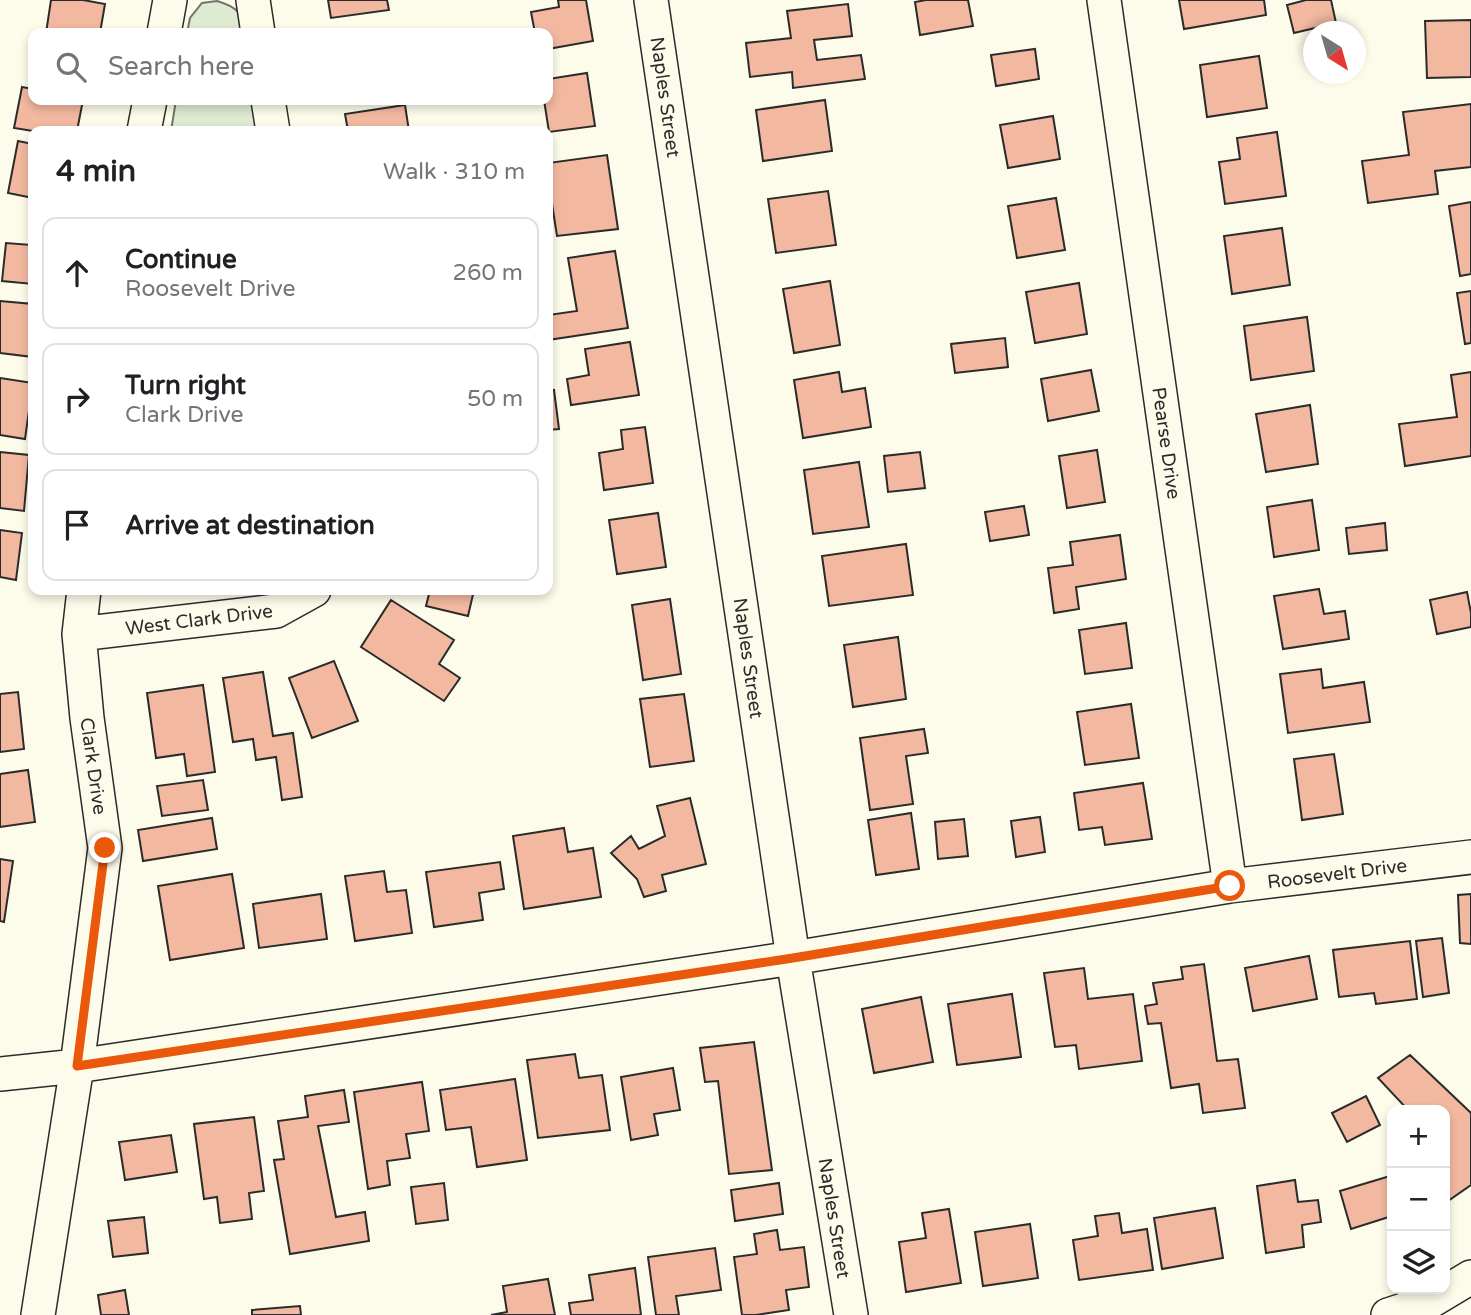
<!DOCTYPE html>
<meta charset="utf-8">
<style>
body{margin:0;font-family:"Varela Round",sans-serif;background:#f2f2f2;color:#202124}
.controls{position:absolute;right:21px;bottom:21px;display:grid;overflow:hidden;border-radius:14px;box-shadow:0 4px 10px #0003}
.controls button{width:63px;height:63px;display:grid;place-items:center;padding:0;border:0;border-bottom:2px solid #e0e0e0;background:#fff;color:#202124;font:35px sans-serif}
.compass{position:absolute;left:1303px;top:21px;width:63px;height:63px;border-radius:50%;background:#fff;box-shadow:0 4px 10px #0003;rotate:143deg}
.stop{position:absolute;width:21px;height:21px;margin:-16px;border:5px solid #ea580c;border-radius:50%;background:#fff}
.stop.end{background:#ea580c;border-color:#fff;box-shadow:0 2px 7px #0008}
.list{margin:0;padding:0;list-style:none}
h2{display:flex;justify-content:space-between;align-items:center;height:91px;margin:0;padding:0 28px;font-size:30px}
h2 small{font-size:23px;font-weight:400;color:#757577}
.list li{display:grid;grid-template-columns:46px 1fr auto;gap:21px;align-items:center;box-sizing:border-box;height:112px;margin:0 14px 14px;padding:0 14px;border:2px solid #e0e0e0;border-radius:14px}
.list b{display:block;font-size:26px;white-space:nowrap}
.list p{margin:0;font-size:23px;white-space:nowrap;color:#757577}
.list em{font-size:23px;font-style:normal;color:#757577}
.icon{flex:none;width:38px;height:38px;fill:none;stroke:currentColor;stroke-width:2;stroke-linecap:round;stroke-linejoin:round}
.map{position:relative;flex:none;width:1471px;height:1315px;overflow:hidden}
.search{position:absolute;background:#fff;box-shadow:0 4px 10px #0003;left:28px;top:28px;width:525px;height:77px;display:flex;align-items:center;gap:18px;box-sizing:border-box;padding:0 24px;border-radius:14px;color:#757577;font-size:26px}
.panel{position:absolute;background:#fff;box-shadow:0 4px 10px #0003;left:28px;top:126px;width:525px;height:469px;border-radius:14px}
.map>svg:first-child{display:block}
</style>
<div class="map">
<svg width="1471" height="1315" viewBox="0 0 1471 1315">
<rect width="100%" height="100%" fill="#fdfbea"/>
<path fill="#deebd1" stroke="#74746e" stroke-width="2" d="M217,1C237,7 242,12 245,33H187L190,18L202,3Z
M176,100H253L257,131H171Z"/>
<path fill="#f2b8a0" stroke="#2b2b2b" stroke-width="2" d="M51,0H83L105,4L100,33H46Z
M328,0H387L389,10L331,18Z
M558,0H586L593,41L548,49V33H535L531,12L559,7Z
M926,0H968L973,26L920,35L915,2Z
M1179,0H1264L1266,15L1184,29Z
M1306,0H1331L1336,23L1294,33L1287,5Z
M848,4L852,36L814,40L817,60L861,55L865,79L793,88L792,72L750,77L746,43L791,38L787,11Z
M1471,20V77L1427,78L1425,21Z
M1035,49L1039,79L996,86L991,55Z
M1259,56L1267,108L1207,117L1200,65Z
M587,73L595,126L549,132L544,100H548V79Z
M22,87L33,89V100H83L77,131H33L14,128Z
M825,100L832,151L763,161L756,110Z
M1471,104V167L1435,171L1438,194L1368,203L1362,161L1409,155L1403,112Z
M405,105L409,131H348L345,114Z
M1053,116L1060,159L1008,168L1000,125Z
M1277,132L1286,196L1225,204L1219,162L1240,159L1237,138Z
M18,141L33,144V198L8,193Z
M607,155L618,229L557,236L552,204L548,205V163Z
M828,191L836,245L776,253L768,199Z
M1056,198L1065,250L1017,258L1008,206Z
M1471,202V274L1460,276L1449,206Z
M33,227V284L2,281L6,243L31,245Z
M1282,228L1290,285L1232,294L1224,236Z
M615,251L628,328L548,340V315L577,311L568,258Z
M830,281L840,345L794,353L783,289Z
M1079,283L1087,334L1035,343L1026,292Z
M1471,291V343L1465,344L1457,293Z
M0,301L33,304V357L0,353Z
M1307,317L1314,371L1251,380L1244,326Z
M1005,338L1008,367L955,373L951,344Z
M630,342L639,395L571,405L567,379L589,375L585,349Z
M1091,370L1099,411L1048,421L1041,379Z
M839,372L842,392L865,388L871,427L803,438L794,380Z
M1471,372V456L1405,466L1399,424L1457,417L1451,375Z
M0,378L33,383L25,439L0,435Z
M554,390L559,429L548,430V391Z
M1310,405L1318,464L1266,472L1256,414Z
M645,427L653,483L604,490L599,453L623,449L621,430Z
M1097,450L1105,502L1067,508L1059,456Z
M0,452L29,455L24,511L0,508Z
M920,452L925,488L888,492L884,456Z
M859,462L869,527L813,534L804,470Z
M1312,500L1319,550L1274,557L1267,507Z
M1024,506L1029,535L990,541L985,512Z
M658,513L666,567L617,574L609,520Z
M1385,523L1387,550L1349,554L1346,528Z
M0,530L22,533L16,580L0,577Z
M1120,535L1126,579L1076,587L1079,609L1054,613L1048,568L1073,565L1070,542Z
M906,544L913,595L829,606L822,556Z
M1319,589L1324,614L1345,611L1349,639L1283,649L1274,596Z
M430,590H474L468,616L426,606Z
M1467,592L1471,613V627L1437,634L1430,600Z
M670,599L681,674L643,680L632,605Z
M391,600L454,640L439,664L460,678L444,701L361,647Z
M1126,623L1132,668L1085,674L1079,630Z
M898,637L906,699L853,707L844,645Z
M334,661L358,721L312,738L289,678Z
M1321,669L1323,688L1364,682L1370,722L1288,733L1280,674Z
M263,672L273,736L293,733L302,797L282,800L276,757L256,760L253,739L233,742L223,678Z
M203,685L215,772L187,776L184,754L156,758L147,693Z
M18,692L24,749L0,752V694Z
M684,694L694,761L650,767L640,699Z
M1131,704L1139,758L1085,765L1077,712Z
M924,729L928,753L906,756L913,804L870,810L860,738Z
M1334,754L1343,814L1302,820L1294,759Z
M28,770L35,822L0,827V774Z
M203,780L208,810L162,816L157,786Z
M1143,783L1152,839L1105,845L1102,827L1079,830L1074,793Z
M690,798L706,864L662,875L666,891L644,897L637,879L611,853L631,836L639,849L665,836L657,806Z
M911,813L919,869L876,875L868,820Z
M1040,817L1045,852L1016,857L1011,821Z
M212,818L217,849L143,861L138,830Z
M964,819L968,856L938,859L935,822Z
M564,828L568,852L593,848L601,897L524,909L513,836Z
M0,859L13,861L4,922L0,921Z
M500,862L504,889L479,893L483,920L434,927L426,872Z
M384,871L387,892L406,890L412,933L355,941L345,876Z
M232,874L244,948L170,960L158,886Z
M321,894L327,939L259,948L253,904Z
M1471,894V944L1460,943L1458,895Z
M1442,938L1449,993L1423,997L1416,941Z
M1410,941L1417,999L1376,1004L1374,993L1339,997L1333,950Z
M1309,956L1317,999L1253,1011L1245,968Z
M1204,964L1217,1061L1238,1059L1245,1108L1203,1113L1199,1084L1171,1088L1161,1023L1148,1024L1145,1006L1157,1004L1153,983L1183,979L1181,967Z
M1084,968L1088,999L1133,994L1142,1061L1079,1069L1076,1045L1055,1047L1044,973Z
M1012,994L1021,1057L957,1065L948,1004Z
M921,997L933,1062L874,1073L862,1009Z
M754,1042L772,1170L729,1174L718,1081L705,1082L700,1048Z
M575,1054L579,1078L602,1075L610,1130L538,1138L527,1060Z
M1410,1055L1471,1113V1185L1445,1203V1110H1419L1414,1106L1408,1110L1378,1078Z
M673,1068L680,1110L654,1114L658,1135L631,1140L621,1077Z
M515,1079L527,1160L477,1167L471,1127L446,1130L440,1090Z
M422,1082L429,1131L406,1134L410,1158L387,1161L390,1185L368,1189L354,1092Z
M344,1090L349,1122L318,1126L336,1217L365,1212L369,1241L290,1254L274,1160L284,1159L278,1121L308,1117L305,1096Z
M1366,1096L1380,1125L1347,1142L1332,1113Z
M254,1117L264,1191L249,1193L252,1219L220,1223L217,1197L204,1199L194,1124Z
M171,1135L177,1172L125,1180L119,1142Z
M1390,1176L1392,1183V1216L1351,1229L1340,1191Z
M1295,1180L1298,1202L1318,1200L1321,1222L1302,1225L1304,1247L1266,1253L1257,1186Z
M444,1183L448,1220L416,1224L411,1187Z
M779,1183L783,1214L735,1221L731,1190Z
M1215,1208L1223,1258L1162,1269L1154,1218Z
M949,1209L961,1283L906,1292L899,1242L926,1238L922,1213Z
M1119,1213L1122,1233L1147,1229L1153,1270L1079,1280L1073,1240L1098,1236L1095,1216Z
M144,1217L148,1253L113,1257L108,1221Z
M1030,1224L1038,1278L983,1286L975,1232Z
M777,1230L780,1250L804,1247L809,1287L786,1290L789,1310L756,1315H742L734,1257L757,1254L754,1234Z
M715,1248L721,1290L676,1296L679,1315H656L648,1257Z
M635,1268L641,1315H571L569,1303L593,1300L589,1275Z
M548,1279L555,1315H491L507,1312L503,1286Z
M125,1290L129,1315H101L98,1295Z
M300,1306L301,1315H252V1310Z"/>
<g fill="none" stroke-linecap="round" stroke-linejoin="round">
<defs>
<path id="minor" d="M253,0L258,33
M651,0L793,958L851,1315
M1104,0L1230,886
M164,33L170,0
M268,100L273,131
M144,131L150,100
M79,634L276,611L314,590
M0,1074L77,1066L793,958L1230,886L1471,857
M38,1315L77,1066L105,848L87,718L79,634L84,590
M1388,1315L1431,1301L1471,1277"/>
</defs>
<use href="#minor" stroke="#2b2b2b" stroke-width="36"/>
<use href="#minor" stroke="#fdfbea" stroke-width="33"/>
</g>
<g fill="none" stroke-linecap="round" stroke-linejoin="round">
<path stroke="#ea580c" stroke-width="9" d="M105,848L77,1066L793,958L1230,886"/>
</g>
<g text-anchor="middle" stroke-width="5" stroke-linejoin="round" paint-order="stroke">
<g font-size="19" fill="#2b2b2b" stroke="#fdfbea">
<text transform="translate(666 97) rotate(82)" y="7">Naples Street</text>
<text transform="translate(1167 443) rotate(82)" y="7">Pearse Drive</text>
<text transform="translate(199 619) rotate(-7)" y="7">West Clark Drive</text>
<text transform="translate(749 658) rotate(82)" y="7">Naples Street</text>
<text transform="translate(94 766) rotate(82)" y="7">Clark Drive</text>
<text transform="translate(1337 873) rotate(-7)" y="7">Roosevelt Drive</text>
<text transform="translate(835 1218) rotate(81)" y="7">Naples Street</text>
</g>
</g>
</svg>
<div class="controls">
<button>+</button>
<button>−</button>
<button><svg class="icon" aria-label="layers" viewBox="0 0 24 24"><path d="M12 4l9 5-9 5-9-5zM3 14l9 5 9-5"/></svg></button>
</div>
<svg class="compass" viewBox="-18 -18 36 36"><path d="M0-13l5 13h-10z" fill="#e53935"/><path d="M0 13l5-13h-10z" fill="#757577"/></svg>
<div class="stop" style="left:1230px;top:886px"></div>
<div class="stop end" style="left:105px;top:848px"></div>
<div class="search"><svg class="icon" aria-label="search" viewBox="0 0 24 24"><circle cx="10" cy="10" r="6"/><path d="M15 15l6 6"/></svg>Search here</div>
<section class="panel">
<h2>4 min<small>Walk · 310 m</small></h2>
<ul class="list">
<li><svg class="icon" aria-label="ahead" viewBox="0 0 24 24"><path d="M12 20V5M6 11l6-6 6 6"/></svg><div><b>Continue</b><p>Roosevelt Drive</p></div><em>260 m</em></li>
<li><svg class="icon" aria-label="right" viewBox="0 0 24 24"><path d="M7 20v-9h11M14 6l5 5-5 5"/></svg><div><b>Turn right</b><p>Clark Drive</p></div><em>50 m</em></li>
<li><svg class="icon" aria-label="arrive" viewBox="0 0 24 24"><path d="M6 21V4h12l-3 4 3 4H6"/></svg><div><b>Arrive at destination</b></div></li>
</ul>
</section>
</div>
